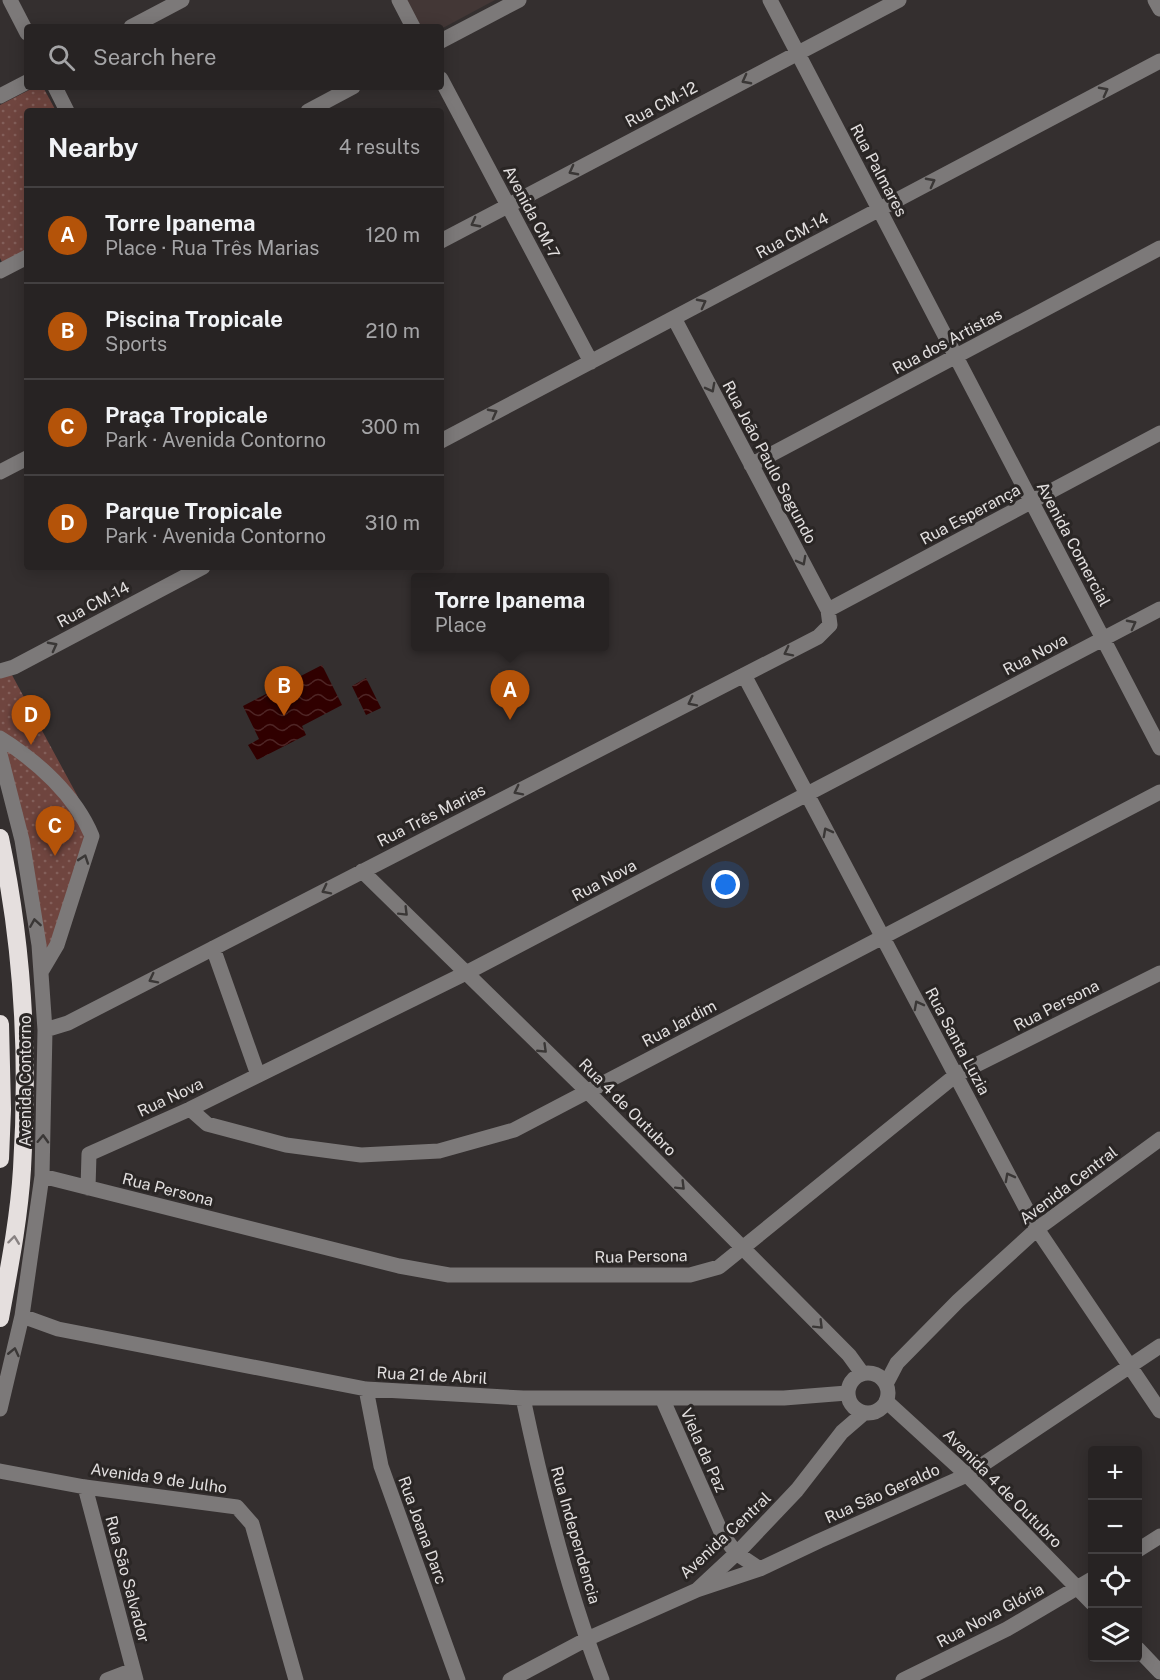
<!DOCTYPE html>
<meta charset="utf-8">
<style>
body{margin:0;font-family:"Public Sans",sans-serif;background:#2f2b2b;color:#f1f3f6}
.controls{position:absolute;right:18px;bottom:18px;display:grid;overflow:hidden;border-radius:6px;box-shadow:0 3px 15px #0003}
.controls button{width:54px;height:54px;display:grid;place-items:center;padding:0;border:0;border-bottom:2px solid #434041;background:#272323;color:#f1f3f6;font:30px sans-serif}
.you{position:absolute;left:726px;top:885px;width:21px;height:21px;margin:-15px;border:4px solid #fff;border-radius:50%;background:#1a73e8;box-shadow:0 0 0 9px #1a73e833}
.badge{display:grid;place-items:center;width:39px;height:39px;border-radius:50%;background:#b45309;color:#fff;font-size:20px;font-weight:700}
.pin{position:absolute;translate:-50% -50px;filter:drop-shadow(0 2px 3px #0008)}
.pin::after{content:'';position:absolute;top:32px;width:21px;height:18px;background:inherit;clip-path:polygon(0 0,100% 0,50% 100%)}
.popup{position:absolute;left:411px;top:573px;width:198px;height:78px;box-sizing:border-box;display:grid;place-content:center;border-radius:6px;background:#272323;filter:drop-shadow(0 2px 4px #0005);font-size:20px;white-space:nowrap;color:#a4a4a6}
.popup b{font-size:22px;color:#f1f3f6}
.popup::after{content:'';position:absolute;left:50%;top:100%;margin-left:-12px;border:12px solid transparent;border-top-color:#272323}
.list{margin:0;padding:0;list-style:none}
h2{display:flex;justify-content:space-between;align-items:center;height:78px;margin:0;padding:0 24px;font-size:26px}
h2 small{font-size:20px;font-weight:400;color:#a4a4a6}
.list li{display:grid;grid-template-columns:39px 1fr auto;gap:18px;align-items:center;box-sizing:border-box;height:96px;padding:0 24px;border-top:2px solid #434041}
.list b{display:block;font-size:22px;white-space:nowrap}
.list p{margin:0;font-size:20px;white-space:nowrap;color:#a4a4a6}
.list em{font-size:20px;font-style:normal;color:#a4a4a6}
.icon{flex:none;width:33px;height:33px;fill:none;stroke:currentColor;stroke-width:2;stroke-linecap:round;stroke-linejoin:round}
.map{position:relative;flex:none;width:1160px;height:1680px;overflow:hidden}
.search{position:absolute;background:#272323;box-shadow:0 3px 15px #0003;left:24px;top:24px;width:420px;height:66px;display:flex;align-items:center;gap:15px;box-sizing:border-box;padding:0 21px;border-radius:6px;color:#a4a4a6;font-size:22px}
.panel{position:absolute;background:#272323;box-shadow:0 3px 15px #0003;left:24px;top:108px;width:420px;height:462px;border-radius:6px}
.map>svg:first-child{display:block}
</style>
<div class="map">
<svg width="1160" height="1680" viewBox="0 0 1160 1680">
<defs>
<pattern id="park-dots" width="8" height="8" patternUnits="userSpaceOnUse" patternTransform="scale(1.5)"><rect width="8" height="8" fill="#6f453f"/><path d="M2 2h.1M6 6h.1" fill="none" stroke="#835f5a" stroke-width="1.8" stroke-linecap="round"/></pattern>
<pattern id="water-waves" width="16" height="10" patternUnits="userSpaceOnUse" patternTransform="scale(1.5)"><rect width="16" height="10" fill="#300000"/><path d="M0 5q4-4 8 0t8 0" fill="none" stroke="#4e2525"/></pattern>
</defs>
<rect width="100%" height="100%" fill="#342f2f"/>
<path fill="#433736" d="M406,0H495L441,29V27H421Z"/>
<path fill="url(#park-dots)" d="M35,87H43L56,111H27V250L3,264L0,258V105Z
M12,675L78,797L82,813L92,836L41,972L0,754V676Z"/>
<path fill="url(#water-waves)" d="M322,665L342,705L302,726L306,735L257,760L248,745L259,739L243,706Z
M366,678L381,708L366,715L352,686Z"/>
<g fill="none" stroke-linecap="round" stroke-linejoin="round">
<path stroke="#7c7979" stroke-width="15" d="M10,0L27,33
M399,0L413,27
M770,0L1160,748
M1155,0L1160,9
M131,27L182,0
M441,41L519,0
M441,79L591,362
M55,87L67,111
M0,96L27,82
M308,111L353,87
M441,241L899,0
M0,271L27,257
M441,441L1160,61
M751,465L1160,248
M0,472L27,458
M828,610L1160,433
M0,671L14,667L203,567
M744,675L1037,1229L1160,1411
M0,738C37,761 75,795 92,836L57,945L41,972
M0,754L22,840L39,945L45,1030L42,1176L22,1316L0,1409
M362,871L587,1091L849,1355L862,1373
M213,948L258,1075
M45,1030L68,1023L818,637L830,625L828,610L674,318
M190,1109L207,1124L286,1145L361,1155L439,1151L514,1130L1160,792
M42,1176L399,1266L449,1275H690L719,1267L956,1075L1160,973
M88,1188L89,1154L190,1109L466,973L1160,609
M22,1316L58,1329L366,1389L523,1398H784L847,1393
M848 1393a20 20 0 1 1 40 0a20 20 0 1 1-40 0Z
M886,1384L897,1363L958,1301L1037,1229L1160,1139
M366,1389L381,1466L458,1680
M523,1398C543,1493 567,1589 602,1680
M662,1398L722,1534L736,1553L760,1569
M886,1401L967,1475L1092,1603
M0,1471L85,1487L237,1507L252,1524L296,1680
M85,1487L136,1680
M1138,1550L1160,1536
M697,1590L760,1569L819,1541L967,1475L1160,1346
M1138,1649L1160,1672
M107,1680L133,1670
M510,1680L587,1639L697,1590L741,1549L797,1490L842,1432L864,1413
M903,1680L1007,1629L1092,1579"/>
<path stroke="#e5dfde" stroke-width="18" d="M0,838C23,946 29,1059 22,1169C19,1219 9,1269 0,1318
M0,1024L2,1109L0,1159"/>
</g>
<defs><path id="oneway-chevron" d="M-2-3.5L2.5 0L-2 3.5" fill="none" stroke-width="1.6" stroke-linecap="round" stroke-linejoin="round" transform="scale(1.5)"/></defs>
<g stroke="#3a3736">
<use href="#oneway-chevron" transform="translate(746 80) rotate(152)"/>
<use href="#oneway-chevron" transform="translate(1104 91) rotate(-28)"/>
<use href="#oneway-chevron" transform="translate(573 171) rotate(152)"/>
<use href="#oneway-chevron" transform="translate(931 182) rotate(-28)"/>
<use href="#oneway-chevron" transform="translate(475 223) rotate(152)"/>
<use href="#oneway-chevron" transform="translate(702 303) rotate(-28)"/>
<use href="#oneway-chevron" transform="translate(711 388) rotate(62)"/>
<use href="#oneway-chevron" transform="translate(493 413) rotate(-28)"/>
<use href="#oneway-chevron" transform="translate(802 561) rotate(62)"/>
<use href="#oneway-chevron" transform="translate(1132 624) rotate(-28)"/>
<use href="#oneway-chevron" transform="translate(53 646) rotate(-28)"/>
<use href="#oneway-chevron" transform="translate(788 652) rotate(153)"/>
<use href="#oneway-chevron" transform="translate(692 702) rotate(153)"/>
<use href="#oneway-chevron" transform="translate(518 791) rotate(153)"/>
<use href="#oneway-chevron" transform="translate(827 832) rotate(-118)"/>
<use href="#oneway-chevron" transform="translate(84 859) rotate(-71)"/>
<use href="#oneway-chevron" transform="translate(326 890) rotate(153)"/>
<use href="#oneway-chevron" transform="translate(404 912) rotate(45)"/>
<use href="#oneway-chevron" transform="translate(35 923) rotate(-99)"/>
<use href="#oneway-chevron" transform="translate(153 979) rotate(153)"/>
<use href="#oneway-chevron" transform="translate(918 1005) rotate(-118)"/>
<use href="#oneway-chevron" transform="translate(543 1049) rotate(44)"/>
<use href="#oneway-chevron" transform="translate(43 1139) rotate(-88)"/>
<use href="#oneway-chevron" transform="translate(1009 1177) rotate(-118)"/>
<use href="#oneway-chevron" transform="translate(681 1186) rotate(45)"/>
<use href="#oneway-chevron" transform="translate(819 1325) rotate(45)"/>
<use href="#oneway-chevron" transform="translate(14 1352) rotate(-77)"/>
</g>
<use stroke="#888282" href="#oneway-chevron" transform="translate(14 1240) rotate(-83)"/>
<g text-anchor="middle" stroke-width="6" stroke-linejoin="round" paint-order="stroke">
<g font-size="16" fill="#e2dfdf" stroke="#2a2625">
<text transform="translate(661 104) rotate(-28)" y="6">Rua CM-12</text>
<text transform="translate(879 170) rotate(62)" y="6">Rua Palmares</text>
<text transform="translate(532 212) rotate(62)" y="6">Avenida CM-7</text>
<text transform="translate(792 235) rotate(-28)" y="6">Rua CM-14</text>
<text transform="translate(947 341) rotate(-28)" y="6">Rua dos Artistas</text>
<text transform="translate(770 462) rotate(62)" y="6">Rua João Paulo Segundo</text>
<text transform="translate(970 514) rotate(-28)" y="6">Rua Esperança</text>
<text transform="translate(1074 544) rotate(62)" y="6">Avenida Comercial</text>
<text transform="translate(93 604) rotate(-28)" y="6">Rua CM-14</text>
<text transform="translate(1035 654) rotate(-28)" y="6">Rua Nova</text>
<text transform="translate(431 815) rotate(-27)" y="6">Rua Três Marias</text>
<text transform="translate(604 880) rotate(-28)" y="6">Rua Nova</text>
<text transform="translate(1056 1005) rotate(-27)" y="6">Rua Persona</text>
<text transform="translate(679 1023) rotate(-28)" y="6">Rua Jardim</text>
<text transform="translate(958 1041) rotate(62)" y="6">Rua Santa Luzia</text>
<text transform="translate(25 1081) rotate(-90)" y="6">Avenida Contorno</text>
<text transform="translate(170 1097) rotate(-25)" y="6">Rua Nova</text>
<text transform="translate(628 1107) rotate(45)" y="6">Rua 4 de Outubro</text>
<text transform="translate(1068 1185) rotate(-37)" y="6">Avenida Central</text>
<text transform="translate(168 1189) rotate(14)" y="6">Rua Persona</text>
<text transform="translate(641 1256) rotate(-1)" y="6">Rua Persona</text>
<text transform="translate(432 1375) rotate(3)" y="6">Rua 21 de Abril</text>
<text transform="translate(704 1450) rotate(66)" y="6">Viela da Paz</text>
<text transform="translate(159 1478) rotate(8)" y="6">Avenida 9 de Julho</text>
<text transform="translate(1003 1488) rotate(45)" y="6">Avenida 4 de Outubro</text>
<text transform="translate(882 1493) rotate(-24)" y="6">Rua São Geraldo</text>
<text transform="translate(423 1530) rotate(70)" y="6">Rua Joana Darc</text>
<text transform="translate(576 1535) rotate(74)" y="6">Rua Independencia</text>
<text transform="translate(725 1535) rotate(-43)" y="6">Avenida Central</text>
<text transform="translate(128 1579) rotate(75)" y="6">Rua São Salvador</text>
<text transform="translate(990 1615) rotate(-28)" y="6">Rua Nova Glória</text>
</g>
</g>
</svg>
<div class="controls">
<button>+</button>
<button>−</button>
<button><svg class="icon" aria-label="locate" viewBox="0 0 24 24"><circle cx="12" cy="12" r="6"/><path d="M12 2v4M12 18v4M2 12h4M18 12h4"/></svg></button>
<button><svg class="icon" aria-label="layers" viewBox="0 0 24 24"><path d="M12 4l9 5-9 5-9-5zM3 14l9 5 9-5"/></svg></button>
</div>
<div class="you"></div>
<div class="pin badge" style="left:510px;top:720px">A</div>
<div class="popup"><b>Torre Ipanema</b>Place</div>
<div class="pin badge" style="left:284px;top:716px">B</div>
<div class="pin badge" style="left:55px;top:856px">C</div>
<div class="pin badge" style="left:31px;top:745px">D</div>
<div class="search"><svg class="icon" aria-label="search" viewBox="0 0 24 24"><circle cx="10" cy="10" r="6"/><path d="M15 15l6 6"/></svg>Search here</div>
<section class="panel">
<h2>Nearby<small>4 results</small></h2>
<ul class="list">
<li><span class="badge">A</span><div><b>Torre Ipanema</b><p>Place · Rua Três Marias</p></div><em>120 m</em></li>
<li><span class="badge">B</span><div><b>Piscina Tropicale</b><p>Sports</p></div><em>210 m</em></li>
<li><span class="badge">C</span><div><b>Praça Tropicale</b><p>Park · Avenida Contorno</p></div><em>300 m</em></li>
<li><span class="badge">D</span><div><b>Parque Tropicale</b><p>Park · Avenida Contorno</p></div><em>310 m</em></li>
</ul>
</section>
</div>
